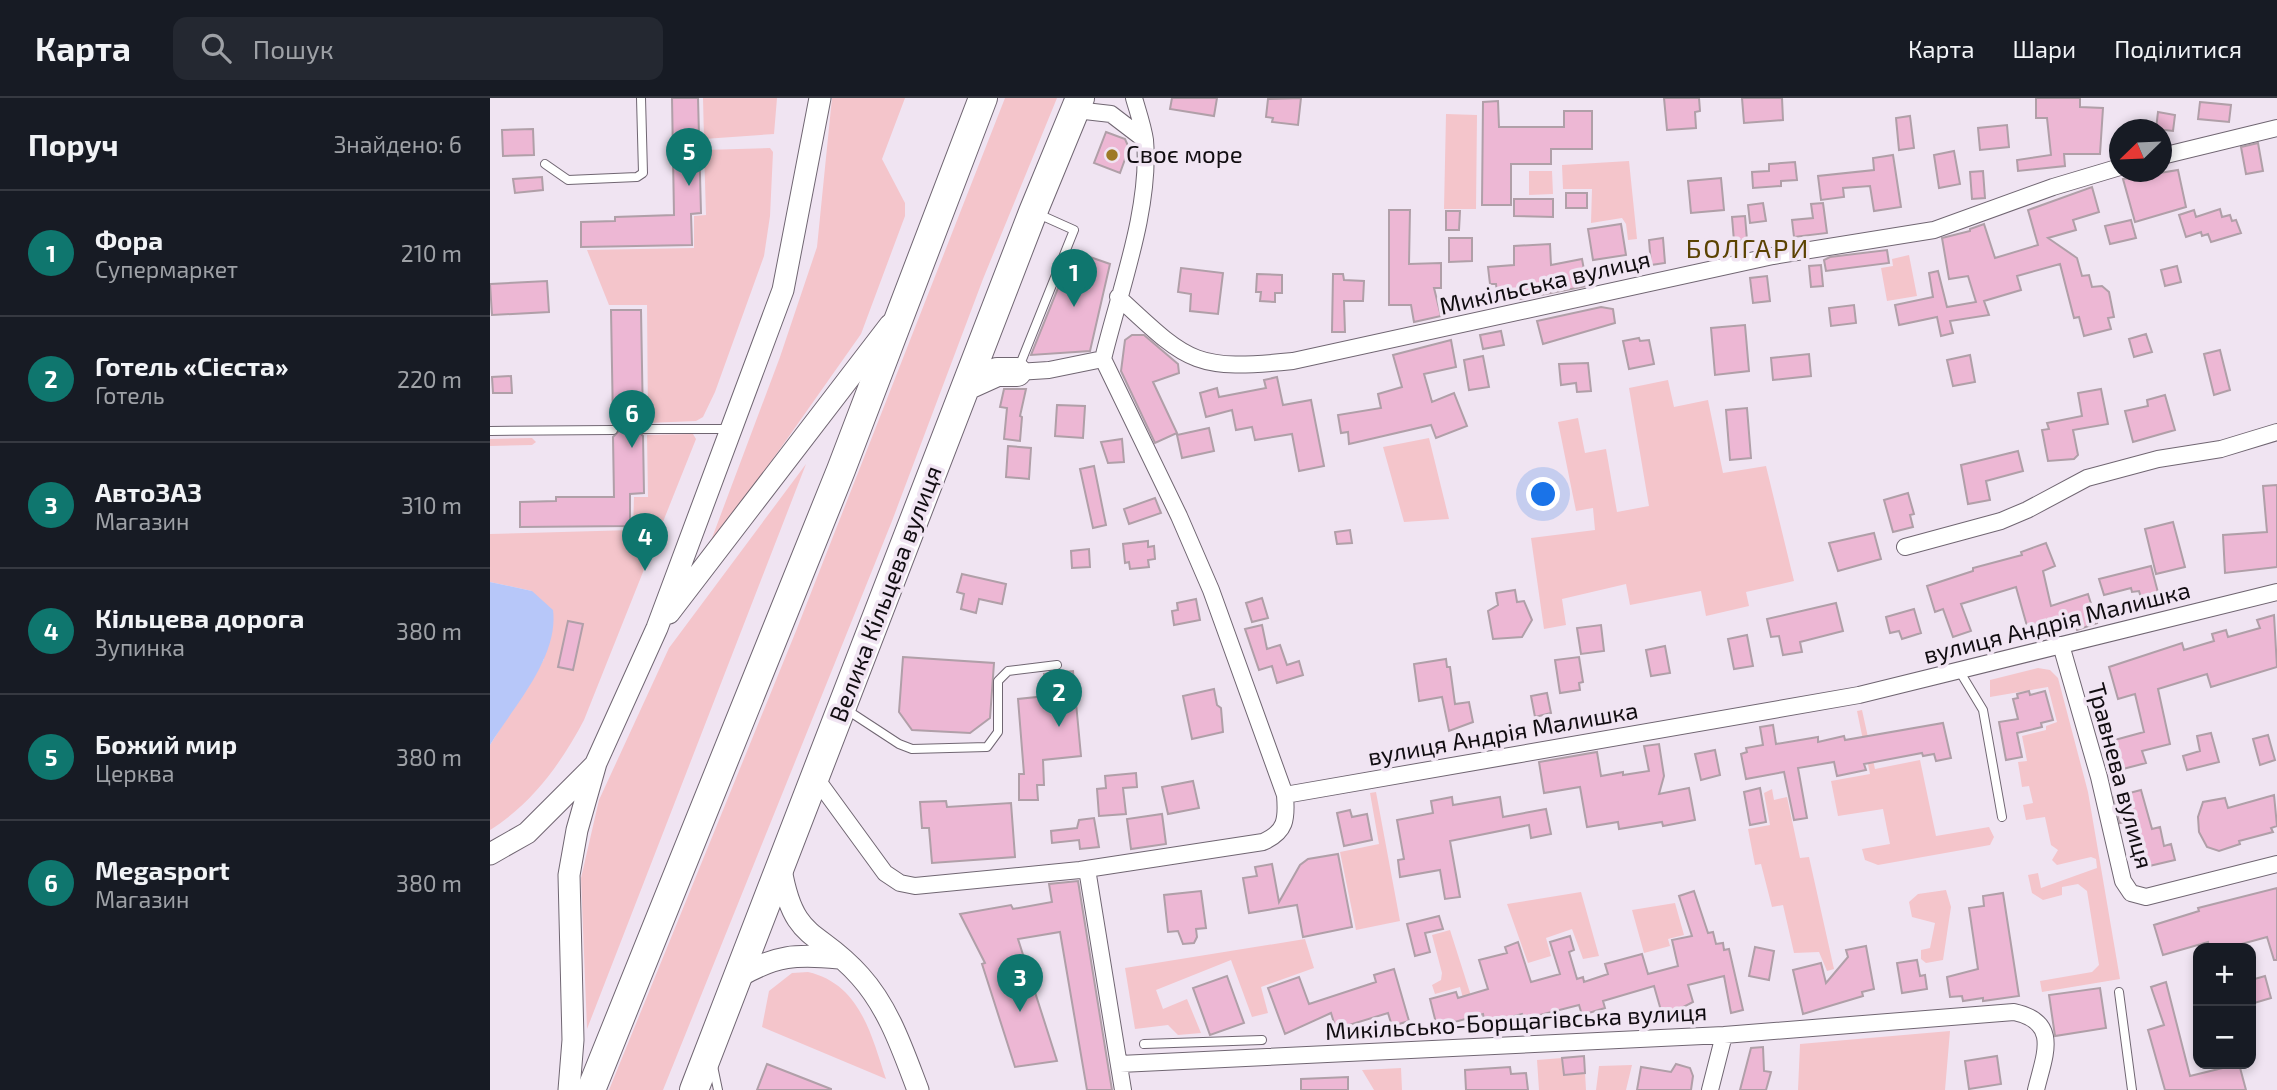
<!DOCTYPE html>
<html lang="uk">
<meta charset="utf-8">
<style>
body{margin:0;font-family:"Exo 2",sans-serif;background:#242831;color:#f1f3f6}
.controls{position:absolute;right:21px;bottom:21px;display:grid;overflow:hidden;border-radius:14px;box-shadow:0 4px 10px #0003}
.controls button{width:63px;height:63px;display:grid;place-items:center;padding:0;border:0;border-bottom:2px solid #363941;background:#171b24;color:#f1f3f6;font:35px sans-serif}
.compass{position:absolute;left:1619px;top:21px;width:63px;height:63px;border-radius:50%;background:#171b24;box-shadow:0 4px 10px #0003;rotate:247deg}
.you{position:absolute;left:1054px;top:397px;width:24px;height:24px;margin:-18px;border:5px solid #fff;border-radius:50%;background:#1a73e8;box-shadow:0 0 0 10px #1a73e833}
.badge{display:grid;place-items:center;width:46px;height:46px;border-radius:50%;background:#0f766e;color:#fff;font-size:23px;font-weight:700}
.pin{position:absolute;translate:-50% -58px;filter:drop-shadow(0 2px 4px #0008)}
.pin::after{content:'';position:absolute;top:37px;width:24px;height:21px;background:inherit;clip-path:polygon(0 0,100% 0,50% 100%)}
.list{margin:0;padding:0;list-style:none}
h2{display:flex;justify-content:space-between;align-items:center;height:91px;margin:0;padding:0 28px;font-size:30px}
h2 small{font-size:23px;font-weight:400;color:#9ea1a6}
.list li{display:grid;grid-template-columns:46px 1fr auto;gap:21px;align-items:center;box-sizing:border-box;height:126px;padding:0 28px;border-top:2px solid #363941}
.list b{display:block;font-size:26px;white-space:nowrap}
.list p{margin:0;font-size:23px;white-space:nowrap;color:#9ea1a6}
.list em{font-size:23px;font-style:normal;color:#9ea1a6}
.icon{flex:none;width:38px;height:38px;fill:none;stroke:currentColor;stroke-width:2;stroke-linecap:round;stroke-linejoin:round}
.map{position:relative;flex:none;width:1787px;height:992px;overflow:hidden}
header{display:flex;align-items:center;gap:42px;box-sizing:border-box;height:98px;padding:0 35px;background:#171b24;border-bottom:2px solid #363941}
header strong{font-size:33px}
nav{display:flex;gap:38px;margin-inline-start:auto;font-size:24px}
.search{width:490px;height:63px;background:#242831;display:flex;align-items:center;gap:18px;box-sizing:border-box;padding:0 24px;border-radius:14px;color:#9ea1a6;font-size:26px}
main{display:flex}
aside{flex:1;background:#171b24}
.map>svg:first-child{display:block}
</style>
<header>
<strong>Карта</strong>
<div class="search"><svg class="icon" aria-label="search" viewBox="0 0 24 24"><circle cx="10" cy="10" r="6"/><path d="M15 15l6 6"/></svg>Пошук</div>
<nav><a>Карта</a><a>Шари</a><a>Поділитися</a></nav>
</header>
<main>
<aside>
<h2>Поруч<small>Знайдено: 6</small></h2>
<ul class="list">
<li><span class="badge">1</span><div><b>Фора</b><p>Супермаркет</p></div><em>210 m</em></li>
<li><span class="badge">2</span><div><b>Готель «Сієста»</b><p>Готель</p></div><em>220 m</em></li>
<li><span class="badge">3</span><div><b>АвтоЗАЗ</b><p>Магазин</p></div><em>310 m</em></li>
<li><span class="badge">4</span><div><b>Кільцева дорога</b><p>Зупинка</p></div><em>380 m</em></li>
<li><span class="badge">5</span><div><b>Божий мир</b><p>Церква</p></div><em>380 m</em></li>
<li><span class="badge">6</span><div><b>Megasport</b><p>Магазин</p></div><em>380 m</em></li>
</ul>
</aside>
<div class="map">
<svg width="1787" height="992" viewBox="0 0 1787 992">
<rect width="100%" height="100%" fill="#f0e4f2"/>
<path fill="#f4c5cb" d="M213,0H287L284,36L214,41Z
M342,0H415L392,61L415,105V118L371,236L216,456L290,259L327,149Z
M515,0H567L493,181L402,423L173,992H119L306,533Z
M956,16L987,17L986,111H954Z
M280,50L283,54L280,118L274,158L225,294L213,319L206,323L158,325L157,207H119L97,152L204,150V118L216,117L214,52Z
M1139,63L1147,141L1138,142L1136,126L1132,120L1101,125L1102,91H1073L1072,67Z
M1039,73H1062L1063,96L1039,97Z
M1419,157L1427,198L1397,203L1391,170L1403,168L1402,161Z
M1178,282L1184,309L1218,302L1233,375L1276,368L1304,483L1256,494L1259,508L1216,518L1211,493L1140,507L1136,486L1072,501L1076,527L1054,531L1041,440L1105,432L1103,410L1086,413L1068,324L1088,320L1095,355L1116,351L1127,414L1159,408L1139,290Z
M203,336L206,341L94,622C72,664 42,706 0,732V647L54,561L42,493L0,484V436L143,432L144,399H158L157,337Z
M42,340L46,344L42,347L0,348V341Z
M939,340L959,421L914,424L893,349Z
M316,366L97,931L91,780L109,702L179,550Z
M1548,570L1560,572L1568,580L1598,694L1630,881L1552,894L1550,883L1602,874L1609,867L1597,793L1588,786L1572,789V797L1553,802L1542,795L1538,777L1548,775L1551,790L1607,770L1606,761L1601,759L1567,767L1562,762L1568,752L1561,747L1555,719L1536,722L1533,707L1543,705L1539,688L1532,689L1528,664L1537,663L1532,638L1556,632V628L1567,624L1558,589L1500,599V582Z
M1372,612L1385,671L1430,662L1446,738L1499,729L1504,739L1500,747L1388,767L1375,762L1372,751L1400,746L1393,711L1348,718L1341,683L1380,676L1367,613Z
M1282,691L1284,702L1297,699L1310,760L1319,759L1344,871L1337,873L1329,854L1304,855L1293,807L1282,809L1271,766L1265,767L1258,731L1280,727L1274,695Z
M886,694L910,823L866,832L850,754L889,746L880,695Z
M1456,792L1461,809L1453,862L1436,865L1431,861V852L1440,850L1445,825L1422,819L1419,804L1428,796Z
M1091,794L1109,858L1093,861L1082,831L1056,840L1061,858L1038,865L1017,806Z
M1185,805L1194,837L1178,841L1180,848L1154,855L1142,812Z
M960,832L989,923L984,925L979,922L970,889L945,896L942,887L951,882L952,875L942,837Z
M815,841L824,870L771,889L778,915L762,919L741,862L666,892L673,911L697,901L711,935L688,937L678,927L645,931L635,870Z
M318,874C370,886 381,936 396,981L272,929L279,893L302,875Z
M1460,933L1455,992H1308L1310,946Z
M1072,960L1074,977L1095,975L1096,992H1049L1047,962Z
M1142,967L1136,992H1106L1109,968Z
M911,970L912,992H884L872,972Z"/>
<path fill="#b7c7f9" d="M0,484L42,493L63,512C69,559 24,608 0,647Z"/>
<path fill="#edb7d4" stroke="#b09fa8" stroke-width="2" d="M182,0H208L211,115L201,116L202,147L91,149V124L125,123V119L184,117Z
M682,0H727L724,18L680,11Z
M811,0L808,27L782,24L783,20L776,19L778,1Z
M1174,0H1209L1210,13L1205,14L1206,30L1177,32Z
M1252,0H1292L1293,22L1254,25Z
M1546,0H1590V9L1613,10L1610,56H1574L1575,68L1528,73L1527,62L1561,57L1557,20H1546Z
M1008,3L1009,29H1074V13H1102V51H1061V66H1021V107H992L993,4Z
M1710,4L1741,7L1739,24L1708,21Z
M1668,14L1685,17L1683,33L1666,31Z
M1420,18L1424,50L1409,52L1406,20Z
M1517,27L1519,49L1490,52L1488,30Z
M43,31L44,57L13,58L12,32Z
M616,34L635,41L639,50L630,75L604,65Z
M1768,45L1773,73L1756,76L1751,49Z
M1464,53L1470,86L1449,90L1444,57Z
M1403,57L1411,109L1384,113L1380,88L1353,90L1354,99L1331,102L1328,78L1384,72L1383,60Z
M1305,64L1307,82L1291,83V88L1263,90L1262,74L1279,73V66Z
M1688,72L1696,109L1645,124L1633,81Z
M1493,73L1495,100L1482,101L1480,74Z
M52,79L53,92L25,95L23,81Z
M1231,80L1234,112L1201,115L1198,83Z
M1602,89L1609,114L1583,122L1586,132L1558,140L1587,160L1592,178L1599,177L1602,189L1612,188L1619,194L1624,219L1618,220L1621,231L1594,238L1589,219L1584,220L1570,166L1527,178L1531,192L1494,203L1499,217L1460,223L1463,235L1451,238L1447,219L1409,227L1405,207L1443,199L1439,175L1448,173L1457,209L1486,204L1478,178L1459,181L1452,140L1480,133V131L1494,126L1505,160L1548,147L1538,112Z
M1076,95H1097V110H1076Z
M1024,101H1063V119L1024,118Z
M1273,105L1276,123L1260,125L1258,107Z
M1333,105L1337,135L1304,139L1302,122L1323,120L1321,106Z
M1730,111L1732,119L1740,117L1742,123L1746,122L1751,135L1721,144L1718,136L1712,138L1711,134L1696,139L1689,117L1704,112L1706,119Z
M899,112H920L919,166L951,165V190H944L951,218L924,224L921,207H899Z
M956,113H970L969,132H956Z
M1255,118L1257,142L1244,143L1242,119Z
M1641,122L1646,140L1620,146L1615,128Z
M1131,126L1136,157L1103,162L1098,131Z
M959,140H982V163L959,164Z
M1173,140L1175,165L1161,167L1159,142Z
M1060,146L1061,167L1092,161L1097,188L1030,201L1028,194L1007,195L1006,186H1000L998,169L1024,167V148Z
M1397,152L1399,165L1336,173L1334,162L1340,159Z
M583,153L620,166L600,253L541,257Z
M1331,167L1333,188L1321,189L1319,168Z
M1687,168L1691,184L1675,188L1671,172Z
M691,170L733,175L728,216L700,213L701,196L688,194Z
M767,176L792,177V195H785V204L770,203L771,194H766Z
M843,176H853L854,182L874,183L873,203H854L855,234H842Z
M1277,178L1280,203L1263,205L1260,180Z
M57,183L59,214L2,217L0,186Z
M1364,207L1366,225L1341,228L1339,210Z
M1111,209L1123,211L1125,225L1053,246L1047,223Z
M121,212H151L153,324L147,332L153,338L154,395L140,396V428L30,429V404L66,403V399H124L123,339L129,333L123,325Z
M1255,227L1259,273L1225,277L1221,230Z
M1011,233L1014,247L993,251L990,237Z
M1656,236L1662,254L1644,259L1639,241Z
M642,237H654L688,266L689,275L663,284L687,335L665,345L631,273L635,242Z
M1149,240L1150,243L1159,242L1164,266L1139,271L1133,243Z
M961,242L966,269L934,276L942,304L964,295L977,328L946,340L941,327L859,346L858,334L851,335L848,317L891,310L888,296L912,289L903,257Z
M1730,252L1740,292L1724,297L1714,256Z
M1319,256L1321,278L1283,282L1281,260Z
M1480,257L1485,284L1463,288L1457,262Z
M993,258L999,289L979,292L974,262Z
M1098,265L1101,293L1087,294L1086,285L1071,287L1069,266Z
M21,278L22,295H3L2,279Z
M787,279L793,307L821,302L834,368L809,373L802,336L765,342L762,329L746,332L742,312L716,319L710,295L727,290L729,299L776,290L774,282Z
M514,291H536L530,318L532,319L530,343L514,341L517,310L510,309Z
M1611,291L1618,326L1583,332L1588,357L1584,361L1558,363L1552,332L1559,331L1557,325L1592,318L1588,295Z
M1675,297L1685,332L1643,344L1635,313L1658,308L1657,302Z
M567,307L595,308L593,340L565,338Z
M1257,310L1261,360L1240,362L1236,312Z
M719,330L724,353L692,360L687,337Z
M632,341L634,364L618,365L611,344Z
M518,348L541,350L539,381L516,379Z
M1528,353L1533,373L1496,383L1500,402L1478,406L1471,367Z
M604,368L616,427L603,430L590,371Z
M1787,387V469L1735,475L1733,437L1777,434L1773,388Z
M1418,395L1424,416L1420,417L1423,429L1403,434L1394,402Z
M665,400L671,415L639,426L634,411Z
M1683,424L1695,469L1666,476L1655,431Z
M860,432L862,445L847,446L845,434Z
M1384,435L1391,461L1348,473L1339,445Z
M658,443V449L664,448L665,461L658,462L659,469L640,471L639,464L635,465L633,446Z
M1556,445L1565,468L1553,473L1561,508L1598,496L1607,525L1587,532L1582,516L1537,528L1526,489L1471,506L1481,533L1463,539L1453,511L1445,514L1437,488L1483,473V470L1532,457L1531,454Z
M599,451L600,469L582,470L581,453Z
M1661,468L1670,502L1653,507L1649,493L1642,494L1641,490L1614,497L1609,481Z
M472,476L516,486L512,506L489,501L486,515L471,511L474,496L467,494Z
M1025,492L1027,504L1034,503L1042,522L1032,539L1003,541L998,513L1008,507L1006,495Z
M772,500L778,520L762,524L756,505Z
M706,501L710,522L684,527L682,513L688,512L687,505Z
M1346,505L1353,533L1310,544L1312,554L1293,557L1289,538L1281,539L1277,521Z
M1424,511L1431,535L1412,541L1409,533L1400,535L1396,519Z
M1784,517L1787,569L1721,589L1717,576L1668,591L1680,646L1652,653L1656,665L1629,672L1621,643L1654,634L1645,596L1628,601L1619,569L1692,545L1694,552L1724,543L1722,536L1736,532L1738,539L1770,530L1767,522Z
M78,523L93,526L83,572L68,569Z
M772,527L777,551L790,547L797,567L809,563L813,577L787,585L782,568L769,572L755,531Z
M1111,527L1114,553L1091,556L1087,530Z
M1257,537L1263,568L1244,571L1238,541Z
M1175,548L1180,575L1161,578L1156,552Z
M413,559L504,565L500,620L480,635L422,632L409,614Z
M1089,559L1093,584L1089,585L1090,592L1070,595L1065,562Z
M956,561L957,569H960L965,606L979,604L983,624L959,633L952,599L929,603L924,566Z
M583,573L591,658L553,662L554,687H547L548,702H529V676H534L528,601L556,598L554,576Z
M724,591L727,607L731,610L733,634L702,641L693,598Z
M1539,593L1540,597L1555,593L1563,622L1551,625L1552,629L1527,635L1532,659L1516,662L1509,624L1528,621L1523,601L1528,600L1527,596Z
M1057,595L1061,615L1045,619L1041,598Z
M1453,625L1461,660L1446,663L1444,656L1433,658L1432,655L1374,666L1376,672L1347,678L1344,664L1308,670L1317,720L1304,722L1294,674L1256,681L1251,656L1257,654L1256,650L1273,647L1270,629L1283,627L1286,646L1328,639V644L1354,638L1355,642Z
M1721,635L1729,664L1697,672L1693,658L1710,653L1707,638Z
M1778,637L1785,662L1770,667L1763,641Z
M1169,646L1174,678L1169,696L1199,690L1205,722L1173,728L1172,724L1129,731L1128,724L1097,729L1090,689L1054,695L1049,664L1107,654L1111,678L1133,674V677L1159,673L1154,648Z
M1225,652L1230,677L1211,682L1205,656Z
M646,675L647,689L633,690L636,716L609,718L607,691L616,690L615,678Z
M703,683L709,710L678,716L672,689Z
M1270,690L1276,724L1260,727L1254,694Z
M1651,692L1662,731L1670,729L1674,748L1681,746L1685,762L1655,769L1644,722L1630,725L1624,699Z
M1784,697L1787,728L1781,730L1783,734L1749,743L1750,746L1729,753L1717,749L1709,734L1708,719L1713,704L1735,700L1738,710Z
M962,699L963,707L1010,699L1013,719L1056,711L1061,736L1041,740L1039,727L960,743L970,799L955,801L950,772L910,779L908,762L914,761L907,722L943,715L941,703Z
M456,703L457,709L521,705L525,759L442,765L439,730H432L430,704Z
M860,712L862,719L877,716L882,742L854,748L847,715Z
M672,716L676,746L641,751L637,721Z
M604,720L609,749L590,751L589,742L562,745L561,733L587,730L589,722Z
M848,756L862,829L813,839L807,807L759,815L753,780L767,778L765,769L782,766L789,804L810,767L818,761Z
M588,783L622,992H597L570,834L528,841L567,963L525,969L492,866L495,865L470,816L521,807L523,811L562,804L559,786Z
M1787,790V862H1784L1777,839L1737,850H1719L1718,844L1673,857L1664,827L1709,813L1708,810Z
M711,793L716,830L706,831L707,839L704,845L693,846L688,833L678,834L674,797Z
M1204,793L1218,835L1223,834L1226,846L1233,845L1234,852L1239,851L1253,912L1241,915L1234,878L1198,887L1203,904L1182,915L1172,916L1164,888L1113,903L1115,910L1092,917L1089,907L1034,921L1032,916L995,926L993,916L947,929L940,901L966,894L968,900L998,891L989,862L1017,855L1015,849L1028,844L1041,884L1070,876L1060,844L1080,838L1084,852L1079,854L1087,881L1093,879L1094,884L1118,876L1115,866L1152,856L1158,876L1188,868L1182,842L1202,838L1189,798Z
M1513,795L1529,898L1493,903V900L1473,903L1472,898L1460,899L1457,879L1488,871L1479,810L1494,808L1493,798Z
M949,818L953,831L935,835L940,854L925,858L917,826Z
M1376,848L1384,891L1372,894L1373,898L1313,916L1303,872L1331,865L1336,885L1358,859L1356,852Z
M1265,849L1284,853L1279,882L1259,878Z
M1427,862L1430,878L1435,877L1437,891L1412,895L1407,865Z
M904,871L919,923L902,928L898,915L846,931L841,915L795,936L778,890L809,879L819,906L886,884L884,877Z
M737,878L754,925L720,937L703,890Z
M1775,878L1781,900L1761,906V882Z
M1676,884L1700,978L1749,966L1756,992H1675L1658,932L1674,927L1661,889Z
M1610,890L1616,930L1565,938L1559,897Z
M1273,949L1274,973L1281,974L1276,992H1250L1261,950Z
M1094,958L1095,975L1074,977L1072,960Z
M1507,958L1511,986L1479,991L1475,963Z
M277,966L341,991V992H267Z
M1186,966L1200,970L1203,978L1201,992H1147L1151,969L1181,974Z
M1020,969L1021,976L1036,975L1038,992H976L975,972Z
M858,979V992H811V981Z"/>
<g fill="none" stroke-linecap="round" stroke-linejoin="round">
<defs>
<path id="lane" d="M55,66L78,82L147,79L153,75L151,0
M529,269L584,132L546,115
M153,331H238
M0,333L123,332
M1470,574L1493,612L1512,719
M357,612L409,646L422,651L497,649L508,634V583L518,573L567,567
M1629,894L1642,992
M654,946L772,942
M223,968L228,992"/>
<path id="street" d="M586,12L621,16L655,42
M1672,58L1787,30
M628,199C699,265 704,273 803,263L1283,158L1444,132L1563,89L1630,69
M527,274L559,272L613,261
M1415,449L1511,423L1537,412L1597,380L1668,361L1731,351L1787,334
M1571,547L1609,679L1633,783L1641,795L1656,799L1787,766
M325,679L395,775L410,785L425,788L590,772L773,744C796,734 797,721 795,697L721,492L689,418L613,261C629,194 661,111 655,42C653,28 648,14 644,0
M795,697L1369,597L1787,494
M597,771L633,992
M630,966L1234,937L1524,914C1571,924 1554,958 1546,992
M1220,992L1234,937"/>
<path id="secondary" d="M179,515L400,227
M0,756L37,735L105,667
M291,771C304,846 328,830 370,878C399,910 413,953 428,992
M248,879C286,857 306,856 349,860
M79,992L83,942L79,777L87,732L106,665L167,530L293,192L330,0"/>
<path id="highway" d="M476,288L507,274H527
M101,992L351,372L493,0
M204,992L543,114L590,0"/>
</defs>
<use href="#lane" stroke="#706672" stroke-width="10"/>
<use href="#street" stroke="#706672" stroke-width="18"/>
<use href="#secondary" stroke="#706672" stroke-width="23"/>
<use href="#highway" stroke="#706672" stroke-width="30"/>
<use href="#lane" stroke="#fff" stroke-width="8"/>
<use href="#street" stroke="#fff" stroke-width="16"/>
<use href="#secondary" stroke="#fff" stroke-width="21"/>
<use href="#highway" stroke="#fff" stroke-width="28"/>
</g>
<circle fill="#9e7a26" stroke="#f0e4f2" stroke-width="2.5" cx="622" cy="57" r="7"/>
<g text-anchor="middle" stroke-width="7" stroke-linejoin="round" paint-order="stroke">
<g font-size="24" fill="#110d11" stroke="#f0e4f2" text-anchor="start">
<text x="636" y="65">Своє море</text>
</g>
<g font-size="24" fill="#110d11" stroke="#f0e4f2">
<text transform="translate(1055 185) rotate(-13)" y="8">Микільська вулиця</text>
<text transform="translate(396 496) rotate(-69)" y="8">Велика Кільцева вулиця</text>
<text transform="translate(1567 525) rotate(-14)" y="8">вулиця Андрія Малишка</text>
<text transform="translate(1013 636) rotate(-10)" y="8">вулиця Андрія Малишка</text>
<text transform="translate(1630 678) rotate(75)" y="8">Травнева вулиця</text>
<text transform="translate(1026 924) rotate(-3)" y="8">Микільсько-Борщагівська вулиця</text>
</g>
<g font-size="26" letter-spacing="2" fill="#5b4202" stroke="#f0e4f2">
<text x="1258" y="160">БОЛГАРИ</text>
</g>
</g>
</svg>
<div class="controls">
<button>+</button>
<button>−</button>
</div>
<svg class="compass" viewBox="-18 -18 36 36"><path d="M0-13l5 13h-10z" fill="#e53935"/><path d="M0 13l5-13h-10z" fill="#9ea1a6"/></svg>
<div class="you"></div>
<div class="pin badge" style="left:584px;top:209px">1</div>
<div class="pin badge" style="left:569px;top:629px">2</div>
<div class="pin badge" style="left:530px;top:914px">3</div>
<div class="pin badge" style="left:155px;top:473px">4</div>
<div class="pin badge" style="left:199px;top:88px">5</div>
<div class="pin badge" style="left:142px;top:350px">6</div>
</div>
</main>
